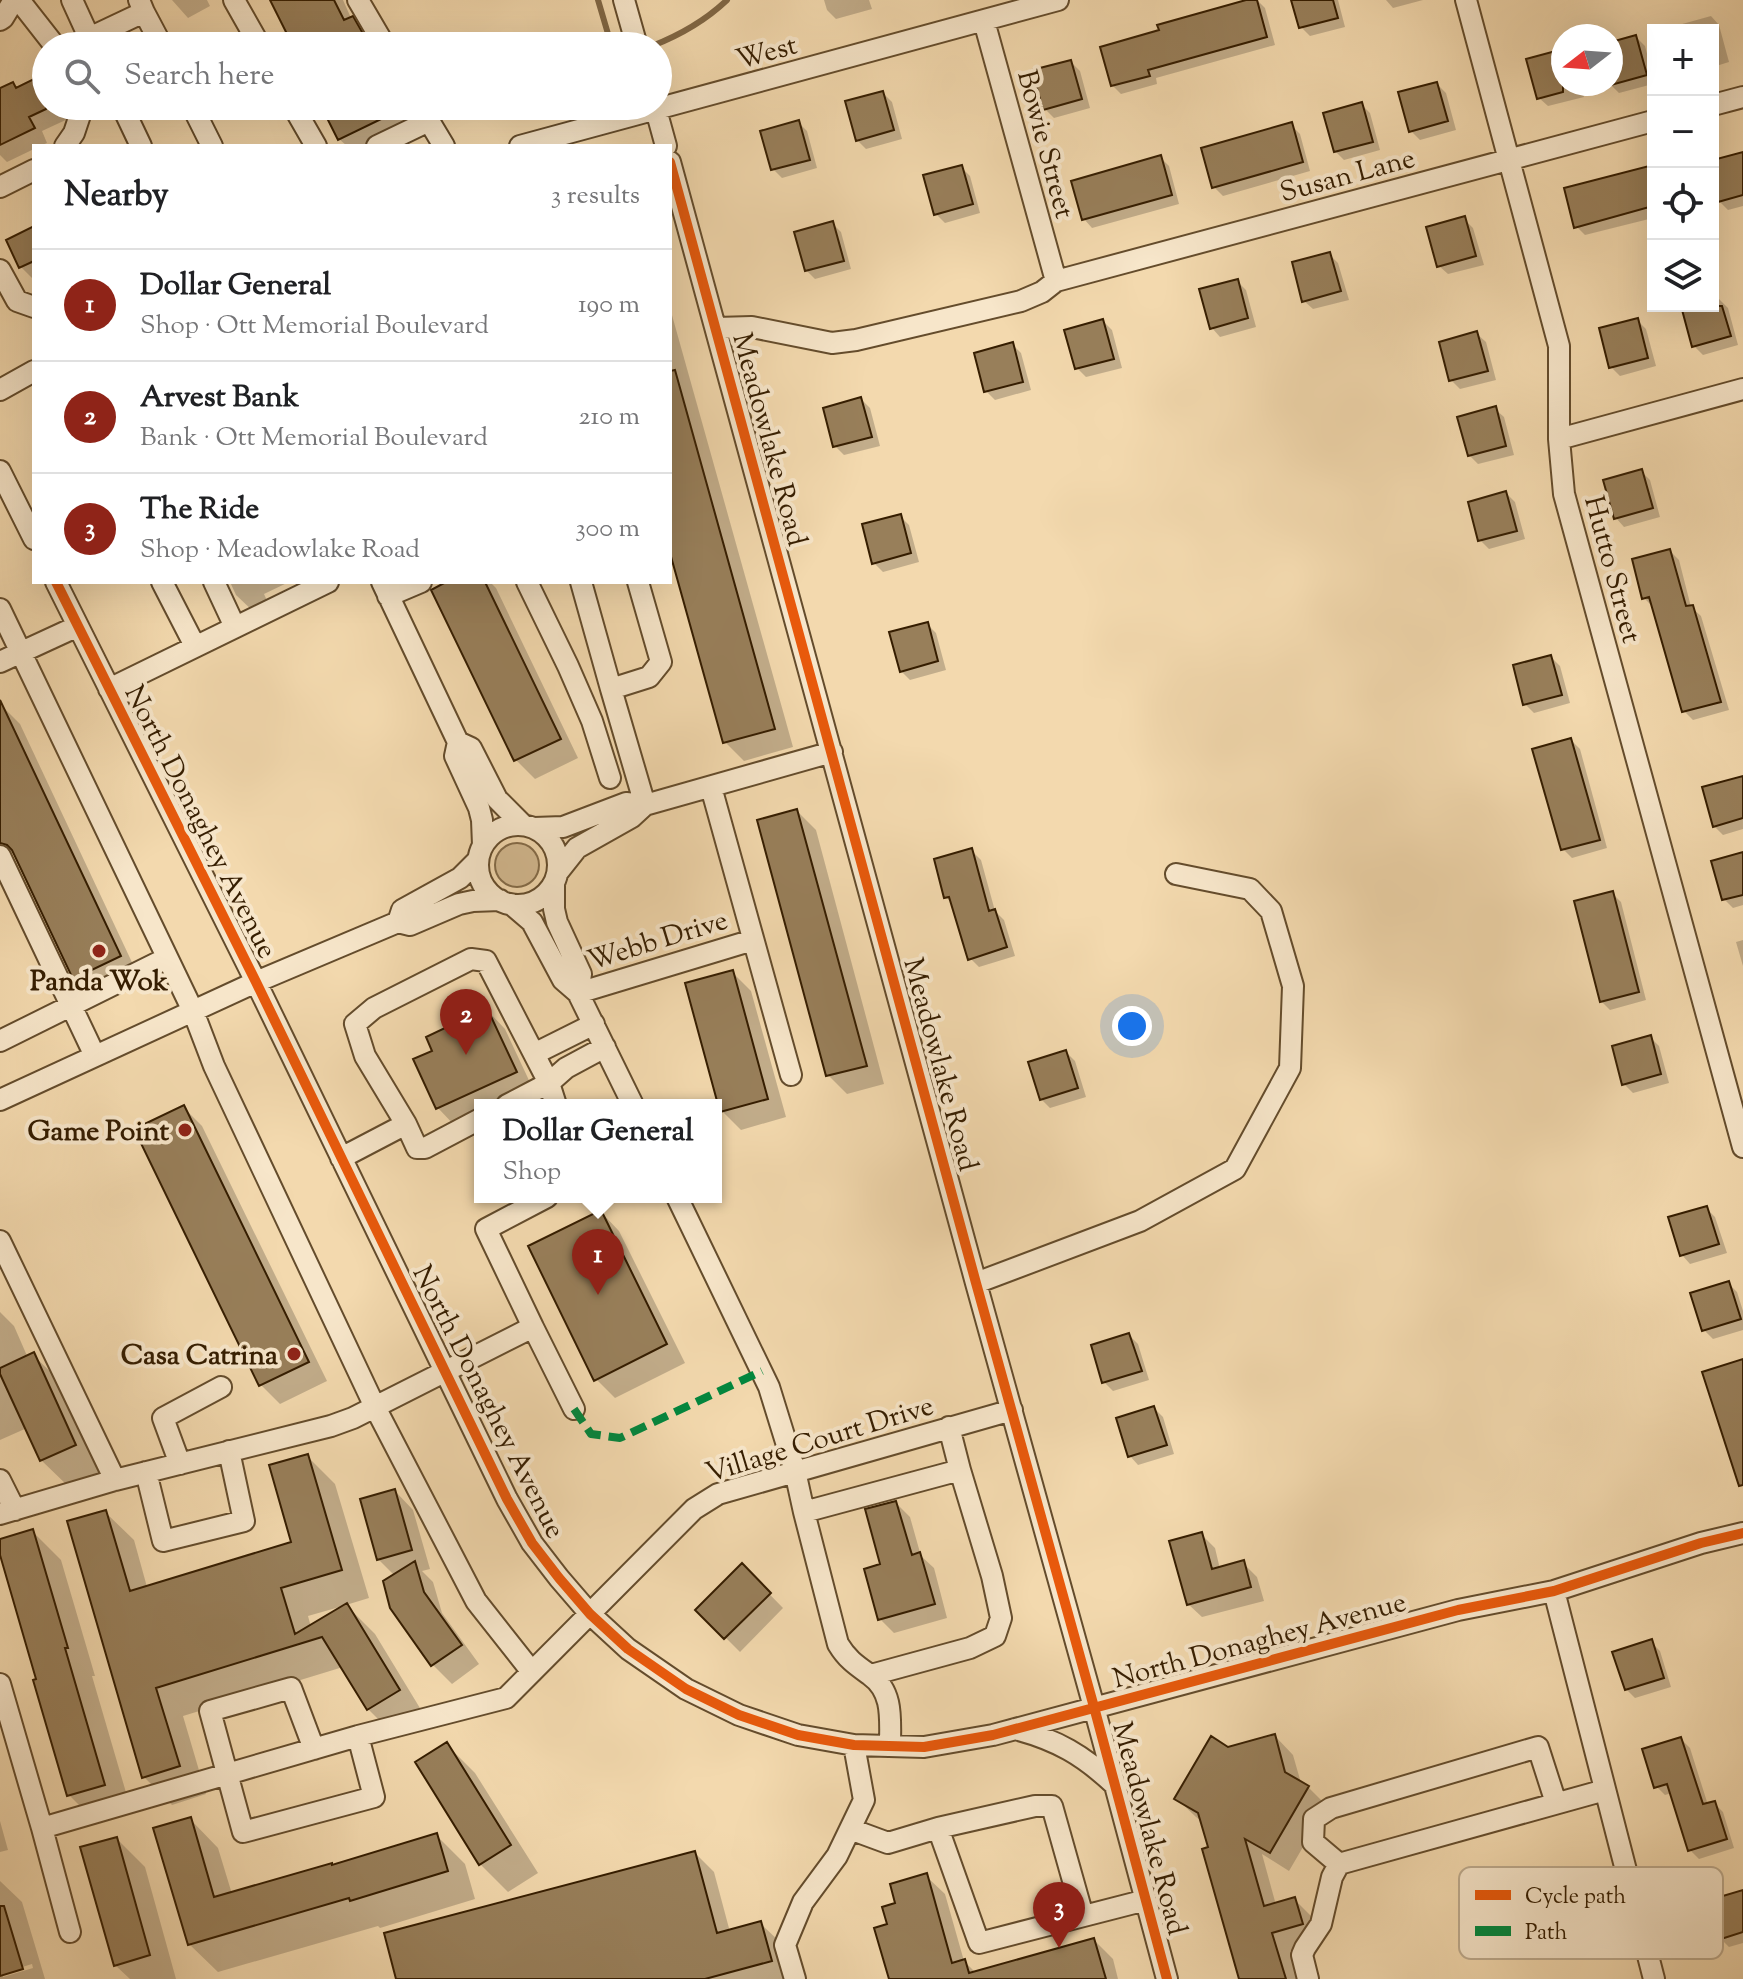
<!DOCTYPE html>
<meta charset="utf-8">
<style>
body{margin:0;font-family:"Sorts Mill Goudy",serif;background:#f6f6f6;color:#202124}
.controls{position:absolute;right:24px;top:24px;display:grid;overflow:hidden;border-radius:0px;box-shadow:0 8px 32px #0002}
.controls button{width:72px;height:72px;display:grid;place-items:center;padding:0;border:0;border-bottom:2px solid #e0e0e0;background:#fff;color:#202124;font:40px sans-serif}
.compass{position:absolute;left:1551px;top:24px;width:72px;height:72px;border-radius:50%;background:#fff;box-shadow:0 8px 32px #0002;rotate:253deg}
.you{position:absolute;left:1132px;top:1026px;width:28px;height:28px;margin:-20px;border:6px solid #fff;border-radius:50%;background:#1a73e8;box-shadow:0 0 0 12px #1a73e833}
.badge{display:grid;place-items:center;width:52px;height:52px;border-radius:50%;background:#8f2418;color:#fff;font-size:26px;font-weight:700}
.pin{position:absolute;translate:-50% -66px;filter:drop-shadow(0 2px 4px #0008)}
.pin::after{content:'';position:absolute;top:42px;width:28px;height:24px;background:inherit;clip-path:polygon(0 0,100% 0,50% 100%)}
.popup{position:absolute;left:474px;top:1099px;width:248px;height:104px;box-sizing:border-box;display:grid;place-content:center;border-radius:0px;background:#fff;filter:drop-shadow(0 2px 6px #0005);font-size:26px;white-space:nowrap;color:#757577}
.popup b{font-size:30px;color:#202124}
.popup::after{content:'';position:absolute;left:50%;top:100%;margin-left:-16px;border:16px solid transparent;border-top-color:#fff}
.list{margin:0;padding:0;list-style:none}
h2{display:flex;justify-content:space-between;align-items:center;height:104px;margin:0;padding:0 32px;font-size:34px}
h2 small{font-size:26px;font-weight:400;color:#757577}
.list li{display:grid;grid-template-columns:52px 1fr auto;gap:24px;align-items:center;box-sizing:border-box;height:112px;padding:0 32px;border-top:2px solid #e0e0e0}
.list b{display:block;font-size:30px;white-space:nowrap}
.list p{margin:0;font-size:26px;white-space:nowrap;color:#757577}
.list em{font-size:26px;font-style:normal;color:#757577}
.icon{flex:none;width:44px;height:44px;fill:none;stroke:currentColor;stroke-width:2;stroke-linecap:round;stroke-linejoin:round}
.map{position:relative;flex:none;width:1743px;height:1979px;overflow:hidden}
.search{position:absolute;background:#fff;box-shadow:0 8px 32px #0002;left:32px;top:32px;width:640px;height:88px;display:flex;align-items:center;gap:20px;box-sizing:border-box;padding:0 28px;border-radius:44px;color:#757577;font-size:30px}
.panel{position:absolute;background:#fff;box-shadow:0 8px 32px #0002;left:32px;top:144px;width:640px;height:440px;border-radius:0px}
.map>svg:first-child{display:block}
</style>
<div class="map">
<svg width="1743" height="1979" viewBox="0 0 1743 1979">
<rect width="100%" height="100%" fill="#f3d9ae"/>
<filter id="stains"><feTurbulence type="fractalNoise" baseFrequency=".0025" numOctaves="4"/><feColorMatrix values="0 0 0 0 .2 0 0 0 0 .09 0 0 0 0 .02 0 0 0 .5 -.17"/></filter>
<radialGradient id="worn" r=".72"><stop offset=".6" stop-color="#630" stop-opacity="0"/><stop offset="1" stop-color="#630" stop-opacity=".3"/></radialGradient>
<path fill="#d3b990" stroke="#846b48" stroke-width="2" d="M495 865a22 22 0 1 1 44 0a22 22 0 1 1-44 0Z"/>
<path fill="#0003" fill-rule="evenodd" d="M172,0H207L210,6L188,18Z
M273,0H343L351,18L371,38L376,46H295Z
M824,0H869L872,9L836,19L827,10Z
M1253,0H1257L1265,8L1275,45L1156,78L1157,84L1121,94L1112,85L1161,32Z
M1293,0H1338L1345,27L1310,36L1301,27Z
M1386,0H1423L1393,8Z
M1711,16L1719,25L1729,62L1713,67V30H1676L1675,26Z
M1636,37L1645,46L1653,77V84L1619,93L1610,84L1611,44Z
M1563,51V84H1580L1584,97L1548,106L1539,98Z
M1071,62L1080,71L1090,108L1054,118L1045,109Z
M46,76V106H83L85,111L42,131L47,143L40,146H34V149L7,162L0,155V90L13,84L18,89Z
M1437,84L1446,93L1456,130L1420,140L1411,131Z
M883,93L892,102L902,139L866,149L857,140Z
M1361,104L1370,113L1380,150L1344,160L1335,151Z
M324,106H408L418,128L382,146H347L339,139Z
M798,122L807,131L817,168L782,178L773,169Z
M1291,125L1300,134L1310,171L1223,196L1214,187Z
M1743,155V206L1728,210L1719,201L1713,177V163Z
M1160,157L1169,166L1179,204L1092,228L1084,219Z
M961,167L970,176L980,213L945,223L936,214Z
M1653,167V218L1585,235L1576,226Z
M1464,219L1473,228L1484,265L1448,274L1439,266Z
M832,223L841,232L851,269L815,279L806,270Z
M34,229V280L21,267Z
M1329,254L1338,263L1349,300L1313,309L1304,301Z
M1237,281L1246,290L1256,327L1220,337L1212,328Z
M1719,299L1728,308L1738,345L1703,355L1694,346V306H1713V301Z
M670,308L793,747L744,761L725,742L670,545Z
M1637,320L1646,329L1656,366L1620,376L1611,367Z
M1103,321L1112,330L1122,368L1086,377L1077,368Z
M1477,334L1486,342L1496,380L1460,389L1451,380Z
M1012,344L1021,353L1031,390L995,400L986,391Z
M861,399L870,408L880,446L844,455L835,446Z
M1495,409L1504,417L1514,455L1478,464L1469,455Z
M1641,471L1650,480L1660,517L1624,527L1616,518Z
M1506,493L1515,502L1525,539L1489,549L1480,540Z
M900,516L909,525L919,562L883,572L874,563Z
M1670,551L1679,560L1691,607L1701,616L1729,710L1693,720L1684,711L1653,607L1644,598Z
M230,582H289L264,594L270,607L255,613L236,595Z
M451,582H490L496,588L578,758L535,779L516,760Z
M927,624L936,633L946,670L910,680L901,671Z
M1551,657L1560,666L1570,703L1534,713L1525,704Z
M1,705L20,724L138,975L93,997L74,978L19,860L0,841Z
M1571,740L1580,749L1607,848L1572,858L1563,849Z
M1743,782V829L1723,835L1714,826Z
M797,811L816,830L884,1084L847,1094L828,1075Z
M972,851L981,860L995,911L1004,920L1015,956L979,967L970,958L953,904L946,897Z
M1743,854V905L1733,908L1724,899Z
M1612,893L1621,902L1646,1000L1610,1010L1601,1001Z
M1743,940V966L1736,942Z
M732,972L751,991L786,1117L741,1130L722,1111Z
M487,1010L505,1029L534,1091L503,1105H480V1116L456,1127L438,1108L435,1052Z
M1650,1037L1659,1046L1669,1083L1633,1093L1624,1084Z
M1066,1052L1075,1061L1086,1097L1050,1108L1041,1099Z
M184,1108L202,1126L327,1381L280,1404L261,1385L137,1130Z
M1706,1208L1715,1217L1727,1253L1690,1264L1682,1255Z
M601,1212L619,1231L685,1363L615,1398L596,1379Z
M1728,1283L1737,1292L1743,1311V1330L1713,1339L1704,1330Z
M0,1312L14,1326L28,1358L33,1355L62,1383L102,1473L70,1488L41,1460L27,1428L0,1440Z
M1129,1335L1138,1344L1149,1380L1113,1391L1104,1382L1093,1346Z
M1154,1408L1163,1417L1174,1454L1138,1465L1130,1456Z
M307,1456L335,1484L369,1598L346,1605L375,1634L426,1718L396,1737L368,1709L343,1667L183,1716L206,1794L172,1805L144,1777L105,1512L134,1540L147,1587L294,1543ZM343,1606L311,1627L308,1616Z
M395,1491L413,1510L430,1569L422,1571L433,1582L442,1613L479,1664L452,1684L433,1665L392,1607L395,1576L378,1559Z
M896,1503L910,1517L921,1556L934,1568L947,1618L894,1633L880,1619L883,1566Z
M33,1532L61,1560L95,1676H92L132,1813L97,1823L69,1795L39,1680L0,1548V1541Z
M1201,1534L1215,1548L1220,1569L1243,1563L1257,1577L1264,1601L1202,1617L1188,1604Z
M742,1566L783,1608L740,1652L698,1610Z
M1651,1642L1660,1651L1671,1687L1635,1698L1626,1689Z
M1275,1736L1293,1755L1301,1783L1308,1787L1327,1806L1289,1871L1262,1854L1276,1905L1295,1900L1313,1918L1321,1943L1290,1951L1298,1979H1241L1203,1822L1196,1817L1177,1799L1228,1749Z
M1681,1739L1690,1748L1708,1805L1714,1803L1723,1812L1734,1848L1699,1859L1690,1850L1672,1793L1665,1795L1656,1786Z
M446,1744L475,1773L538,1873L508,1892L480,1864Z
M190,1819L218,1848L232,1894L333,1867L437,1836L465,1864L475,1899L380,1928L378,1926L218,1972L189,1944Z
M0,1821L8,1850L0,1852Z
M117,1839L145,1867L176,1979H130L115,1965Z
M695,1853L714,1872L730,1932L761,1924L780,1942L789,1979H398Z
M926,1876L945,1894L964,1961L976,1973L1094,1940L1113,1959L1118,1979H891L890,1925L897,1904Z
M0,1881L22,1902L45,1979H0ZM32,1964L33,1968L3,1977V1973Z
M1743,1892V1943L1729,1947L1720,1938Z"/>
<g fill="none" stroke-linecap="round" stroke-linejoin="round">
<path stroke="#806745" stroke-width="6" d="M598,0L611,44L629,46
M652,46C680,35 705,21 727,0"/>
</g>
<path fill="#987f5a" stroke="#351d00" stroke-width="2" d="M270,0H334L344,20L353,16L370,46H293Z
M1246,0H1257L1267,37L1148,70L1150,76L1111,86L1100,47L1159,30L1157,25Z
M1291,0H1333L1338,18L1299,28Z
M1636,35L1647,75L1611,85V42Z
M1563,49V92L1537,99L1526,59Z
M1071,60L1082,99L1043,110L1032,70Z
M46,73V109L29,117L35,128L0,145V88L13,82L16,88Z
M1437,82L1448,121L1409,132L1398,92Z
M883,91L894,130L856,141L845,101Z
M1362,102L1373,142L1334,152L1323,113Z
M321,106H408L338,140Z
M799,120L810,160L771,170L760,131Z
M1292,122L1303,162L1212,188L1201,148Z
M1743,152V195L1718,202L1713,184V160Z
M1161,155L1172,195L1082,220L1071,181Z
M962,165L973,204L934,215L923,175Z
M1653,165V206L1574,228L1564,188Z
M1465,216L1476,256L1437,267L1426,227Z
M833,221L844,261L805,271L794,232Z
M34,226V261L19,268L6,240Z
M1330,252L1341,291L1302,302L1292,262Z
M1238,279L1248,318L1210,329L1199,289Z
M1681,306H1722L1731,336L1692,347Z
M1638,318L1648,358L1609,368L1599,328Z
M1103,319L1114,359L1075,369L1064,330Z
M1477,331L1488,371L1449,381L1439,342Z
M1013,342L1023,382L984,392L974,353Z
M675,370L775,729L723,743L670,553V371Z
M861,397L872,437L833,447L823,408Z
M1496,406L1506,446L1468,456L1457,417Z
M1642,469L1653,508L1614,519L1603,480Z
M1506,491L1517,531L1478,541L1468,502Z
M901,514L911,553L872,564L862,524Z
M1670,549L1686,606L1693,605L1721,702L1682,712L1649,597L1642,599L1632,559Z
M446,582H485L561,739L514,761L431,590Z
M928,622L938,661L900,672L889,632Z
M1551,655L1562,695L1523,705L1513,665Z
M0,700L121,956L73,979L12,850L7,845L0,843Z
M1571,738L1600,840L1561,850L1532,749Z
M1743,776V818L1713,827L1702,787Z
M797,809L867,1066L826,1076L757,820Z
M972,848L989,911L995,909L1007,947L968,960L949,897L944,898L934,859Z
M1743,852V895L1722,900L1711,861Z
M1613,891L1639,992L1600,1002L1574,901Z
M733,970L768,1099L720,1112L685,983Z
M487,1008L517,1072L436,1109L413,1059L432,1051L426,1037Z
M1651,1035L1661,1074L1622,1085L1612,1046Z
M1066,1050L1078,1088L1040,1100L1028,1062Z
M184,1105L309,1362L259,1386L134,1129Z
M1707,1206L1719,1244L1680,1256L1668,1217Z
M601,1210L667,1344L594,1381L528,1246Z
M1729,1281L1741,1319L1702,1331L1690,1293Z
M1129,1333L1142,1371L1102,1383L1091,1345Z
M34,1352L76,1445L40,1461L0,1374V1368Z
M1743,1359V1485L1739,1486L1702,1372Z
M1154,1406L1167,1445L1128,1457L1116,1418Z
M308,1454L342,1570L281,1588L295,1634L347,1603L400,1690L367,1710L322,1637L156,1688L180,1766L142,1778L67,1521L106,1510L130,1591L291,1542L269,1465Z
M395,1489L412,1550L377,1560L360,1499Z
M896,1501L912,1555L920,1552L935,1604L878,1620L864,1569L880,1564L865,1509Z
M33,1529L68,1648H65L105,1785L67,1796L33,1680L36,1679L0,1555V1539Z
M1202,1532L1212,1569L1244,1560L1251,1587L1187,1605L1169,1541Z
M415,1561L424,1592L462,1645L431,1666L390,1608L383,1581Z
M742,1563L771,1593L724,1639L695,1610Z
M1652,1639L1664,1678L1625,1690L1612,1652Z
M1275,1734L1285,1772L1309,1786L1270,1853L1245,1839L1264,1906L1295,1897L1303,1924L1272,1933L1286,1979H1239L1202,1849L1208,1847L1198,1813L1174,1799L1211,1736L1228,1747Z
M1681,1737L1703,1804L1715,1801L1727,1839L1688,1851L1667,1784L1654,1788L1642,1749Z
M447,1742L511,1845L479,1865L415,1762Z
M191,1817L214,1897L332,1863V1865L437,1833L448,1871L350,1901L349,1898L188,1945L153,1828Z
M117,1837L150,1955L114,1966L80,1847Z
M695,1851L717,1933L761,1921L772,1961L705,1979H396L384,1933Z
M927,1873L952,1963L965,1959L969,1973L1094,1938L1106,1979H889L874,1928L887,1924L882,1907L895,1903L890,1884Z
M1743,1890V1932L1718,1940L1706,1901Z
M0,1906H4L23,1969L0,1976Z"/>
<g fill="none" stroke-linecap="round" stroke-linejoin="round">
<defs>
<path id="minor" d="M19,0L55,46
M72,0L93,46
M234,0L260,46
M358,0L385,46
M624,0L637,46
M1466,0L1559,346V439L1564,494L1743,1147
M144,12L162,46
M0,20L3,18L14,0
M984,21L1056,281
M89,38L144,12L139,0
M1713,105L1743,97
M122,106L141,146
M192,106L212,146
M293,106L316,146
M655,106L666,146
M65,146L74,133L83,106
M377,146L429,121L444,146
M520,146L1058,0
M670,162L976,1283L1094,1707L1167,1979
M0,187L34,170
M0,270L17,301L34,307
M716,328L752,327L832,343L856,340L1021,301L1042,292L1056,281L1653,121
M0,390L34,371
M1559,439L1743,389
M0,471L34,539
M56,582L256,982L507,1499L532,1543L559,1578L590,1614L628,1649L686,1689L739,1715L798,1735L854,1745L924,1747L993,1735L1458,1610L1554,1591L1701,1543L1743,1533
M162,582L195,646
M214,582L235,627
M382,582L458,742L471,748L497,799L523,825
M527,582L568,666L592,721L610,778
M581,582L611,689
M638,582L661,662L649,677L611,689L645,805
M388,596L421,582
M0,609L193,1011L214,1066L375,1407L476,1601L532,1672
M0,662L78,626
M109,689L328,582
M458,742L455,756L479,808L482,820L483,845
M711,787L791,1075
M478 865a40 40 0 1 1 80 0a40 40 0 1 1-80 0Z
M534,828L563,827L626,803L645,805L832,752
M0,856L95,1056
M558,872L577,848L632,817L645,805
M554,883V909L557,922L581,974L578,993
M511,904L532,922L563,980L578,993L633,1105
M398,922L402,910L460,878L478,860
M578,993L753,940
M0,1041L167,958
M534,1054L594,1024
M0,1100L256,982L398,922L410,925L459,904L473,901L500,900
M507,1105L549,1083L566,1068L605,1047
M406,1124L365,1056L355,1024L374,1008L471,959L486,961L549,1083L556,1105
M341,1158L406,1124L417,1148H425L480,1119
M677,1197L769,1387L795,1471L804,1512L960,1470L949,1427
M0,1241L115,1480
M976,1283L1140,1221L1235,1169L1290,1068L1293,986L1271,911L1250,889L1176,874
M533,1327L574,1409
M180,1464L163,1418L221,1387
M146,1472L163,1541L244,1521L229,1451
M0,1480L15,1510
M804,1512L838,1644C847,1659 856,1665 870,1675C894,1692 890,1720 890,1746
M0,1514L115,1480L331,1426L353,1418L533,1327L486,1229L547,1197
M1554,1591L1654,1979
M871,1675L970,1648L995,1636L1001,1618L992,1576L960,1470
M0,1684L42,1828L358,1736L506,1698L694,1509L718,1494L1012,1410
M1015,1729C1057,1740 1083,1755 1115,1785
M314,1749L291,1688L210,1711L243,1832L374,1797L358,1736
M42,1828L70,1932
M938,1828L1035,1806H1052L1083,1916
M850,1829L888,1843L938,1828L979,1943L1146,1900
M1339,1864L1313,1842L1314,1819L1331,1808L1538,1747L1556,1803
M795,1979L785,1945L803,1902L837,1856L864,1800L854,1745
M1308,1979L1302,1955L1305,1948L1321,1924L1332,1877L1339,1864L1605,1790"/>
</defs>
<use href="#minor" stroke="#644c2c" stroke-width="24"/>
<use href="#minor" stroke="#f7e6ca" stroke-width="20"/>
<path stroke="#00873e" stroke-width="8" stroke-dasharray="16 8" stroke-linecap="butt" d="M574,1409L591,1434L620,1438L762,1371"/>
<defs>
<path id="cycleway" d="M670,162L976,1283L1094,1707L1167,1979
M56,582L256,982L507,1499L532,1543L559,1578L590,1614L628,1649L686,1689L739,1715L798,1735L854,1745L924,1747L993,1735L1458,1610L1554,1591L1701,1543L1743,1533"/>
</defs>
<use href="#cycleway" stroke="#f7e6ca" stroke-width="15"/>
<use href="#cycleway" stroke="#e8590c" stroke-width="10"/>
</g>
<g fill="#8f2418" stroke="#f7e6ca" stroke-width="3">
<circle cx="99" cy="951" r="8"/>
<circle cx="185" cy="1130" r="8"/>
<circle cx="294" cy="1354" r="8"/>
</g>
<g text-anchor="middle" stroke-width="8" stroke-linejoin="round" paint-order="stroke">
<g font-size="28" fill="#351d00" stroke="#f7e6ca">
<text transform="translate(766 51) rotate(-15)" y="10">West</text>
<text transform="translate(1047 144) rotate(75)" y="10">Bowie Street</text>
<text transform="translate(1347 174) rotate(-15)" y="10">Susan Lane</text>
<text transform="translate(771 439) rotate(75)" y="10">Meadowlake Road</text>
<text transform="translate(1614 569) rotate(75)" y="10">Hutto Street</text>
<text transform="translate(202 821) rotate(63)" y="10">North Donaghey Avenue</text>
<text transform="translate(657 939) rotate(-17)" y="10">Webb Drive</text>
<text transform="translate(942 1064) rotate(75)" y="10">Meadowlake Road</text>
<text transform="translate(490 1401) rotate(63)" y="10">North Donaghey Avenue</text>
<text transform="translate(819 1438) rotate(-17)" y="10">Village Court Drive</text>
<text transform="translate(1259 1639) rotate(-15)" y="10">North Donaghey Avenue</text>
<text transform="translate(1151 1828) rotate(75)" y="10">Meadowlake Road</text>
</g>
<g font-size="28" font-weight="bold" fill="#351d00" stroke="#f7e6ca" text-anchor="end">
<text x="99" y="990" text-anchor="middle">Panda Wok</text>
<text x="169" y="1140">Game Point</text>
<text x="278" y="1364">Casa Catrina</text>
</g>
</g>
<rect x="1459" y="1867" width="264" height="92" rx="12" fill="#f7e6ca" stroke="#bdaa8d" stroke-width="2"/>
<rect x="1475" y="1890" width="36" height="10" fill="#e8590c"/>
<rect x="1475" y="1926" width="36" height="10" fill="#00873e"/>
<g font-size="22" fill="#351d00">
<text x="1525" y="1903">Cycle path</text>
<text x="1525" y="1939">Path</text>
</g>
<rect width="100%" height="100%" filter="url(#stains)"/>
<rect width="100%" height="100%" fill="url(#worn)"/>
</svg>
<div class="controls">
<button>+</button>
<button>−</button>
<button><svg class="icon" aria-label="locate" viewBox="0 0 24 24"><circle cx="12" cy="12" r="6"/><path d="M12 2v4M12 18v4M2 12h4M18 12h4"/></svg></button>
<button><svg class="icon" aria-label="layers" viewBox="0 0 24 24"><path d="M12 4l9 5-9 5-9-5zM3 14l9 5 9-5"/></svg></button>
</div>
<svg class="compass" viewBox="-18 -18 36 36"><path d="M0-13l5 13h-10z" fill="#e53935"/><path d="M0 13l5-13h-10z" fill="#757577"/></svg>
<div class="you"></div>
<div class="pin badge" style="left:598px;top:1295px">1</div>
<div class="popup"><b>Dollar General</b>Shop</div>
<div class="pin badge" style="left:466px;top:1055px">2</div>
<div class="pin badge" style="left:1059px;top:1948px">3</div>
<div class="search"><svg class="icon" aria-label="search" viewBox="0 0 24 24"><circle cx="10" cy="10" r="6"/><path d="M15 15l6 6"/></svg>Search here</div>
<section class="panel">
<h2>Nearby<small>3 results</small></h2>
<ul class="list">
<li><span class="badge">1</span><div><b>Dollar General</b><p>Shop · Ott Memorial Boulevard</p></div><em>190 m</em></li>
<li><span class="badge">2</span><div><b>Arvest Bank</b><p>Bank · Ott Memorial Boulevard</p></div><em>210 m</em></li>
<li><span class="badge">3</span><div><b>The Ride</b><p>Shop · Meadowlake Road</p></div><em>300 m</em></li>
</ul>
</section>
</div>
